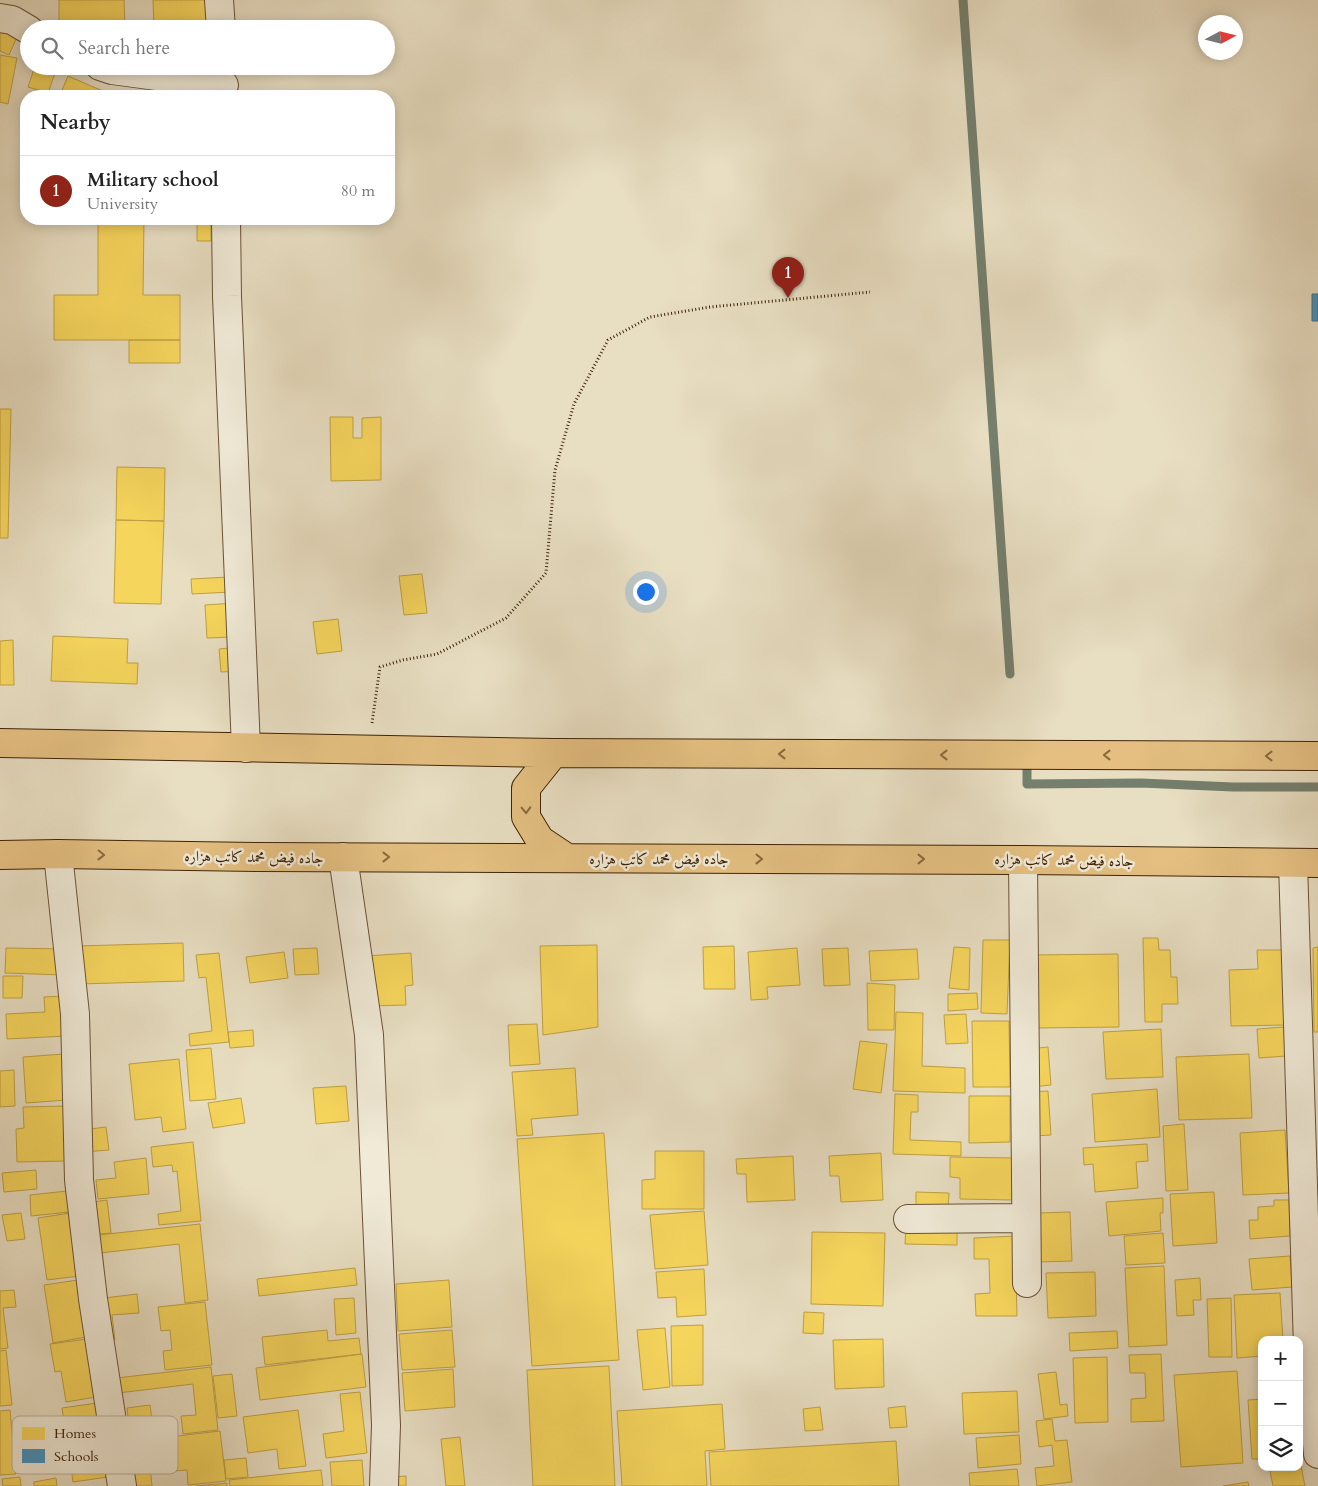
<!DOCTYPE html>
<meta charset="utf-8">
<style>
body{margin:0;font-family:Cardo,Amiri,serif;background:#f2f2f2;color:#222}
.controls{position:absolute;right:15px;bottom:15px;display:grid;overflow:hidden;border-radius:10px;box-shadow:0 2px 12px #0003}
.controls button{width:45px;height:45px;display:grid;place-items:center;padding:0;border:0;border-bottom:1px solid #e0e0e0;background:#fff;color:#222;font:25px sans-serif}
.compass{position:absolute;left:1198px;top:15px;width:45px;height:45px;border-radius:50%;background:#fff;box-shadow:0 2px 12px #0003;rotate:83deg}
.you{position:absolute;left:645px;top:591px;width:18px;height:18px;margin:-12px;border:4px solid #fff;border-radius:50%;background:#1a73e8;box-shadow:0 0 0 8px #1a73e833}
.badge{display:grid;place-items:center;width:32px;height:32px;border-radius:50%;background:#8f2418;color:#fff;font-size:16px;font-weight:700}
.pin{position:absolute;translate:-50% -41px;filter:drop-shadow(0 1px 2px #0008)}
.pin::after{content:'';position:absolute;top:26px;width:18px;height:15px;background:inherit;clip-path:polygon(0 0,100% 0,50% 100%)}
.list{margin:0;padding:0;list-style:none}
h2{display:flex;justify-content:space-between;align-items:center;height:65px;margin:0;padding:0 20px;font-size:21px}
h2 small{font-size:16px;font-weight:400;color:#767676}
.list li{display:grid;grid-template-columns:32px 1fr auto;gap:15px;align-items:center;box-sizing:border-box;height:70px;padding:0 20px;border-top:1px solid #e0e0e0}
.list b{display:block;font-size:19px;white-space:nowrap}
.list p{margin:0;font-size:16px;white-space:nowrap;color:#767676}
.list em{font-size:16px;font-style:normal;color:#767676}
.icon{flex:none;width:28px;height:28px;fill:none;stroke:currentColor;stroke-width:2;stroke-linecap:round;stroke-linejoin:round}
.map{position:relative;flex:none;width:1318px;height:1486px;overflow:hidden}
.search{position:absolute;background:#fff;box-shadow:0 2px 12px #0003;left:20px;top:20px;width:375px;height:55px;display:flex;align-items:center;gap:12px;box-sizing:border-box;padding:0 18px;border-radius:28px;color:#767676;font-size:19px}
.panel{position:absolute;background:#fff;box-shadow:0 2px 12px #0003;left:20px;top:90px;width:375px;height:135px;border-radius:20px}
.map>svg:first-child{display:block}
</style>
<div class="map">
<svg width="1318" height="1486" viewBox="0 0 1318 1486">
<rect width="100%" height="100%" fill="#e8dec2"/>
<filter id="stains"><feTurbulence type="fractalNoise" baseFrequency=".004" numOctaves="4"/><feColorMatrix values="0 0 0 0 .2 0 0 0 0 .09 0 0 0 0 .02 0 0 0 .5 -.17"/></filter>
<radialGradient id="worn" r=".72"><stop offset=".6" stop-color="#630" stop-opacity="0"/><stop offset="1" stop-color="#630" stop-opacity=".3"/></radialGradient>
<path fill="#f6d55c" stroke="#bfa042" d="M59,0H124L125,28H59Z
M153,0H210L212,29H154Z
M0,24L19,32L9,55L0,51Z
M0,55L17,58L8,104L0,102Z
M35,66L57,67L48,93L28,87Z
M68,76L105,92L103,96H64L60,95Z
M110,92L129,96H109Z
M98,219H144L143,295H180V340H54V295H98Z
M197,219H211V241H197Z
M129,340H180V363H129Z
M0,409H11L8,538H0Z
M330,417H353V438H362V418L381,417V480L331,481Z
M117,467L165,468L164,521L116,520Z
M116,520L164,521L161,604L114,603Z
M422,574L427,613L404,615L399,576Z
M229,577L230,592L192,594L191,579Z
M234,603L235,637L207,638L205,605Z
M338,619L342,651L317,654L313,622Z
M53,636L128,639L127,663H138L137,684L51,681Z
M13,640L14,685H0V641Z
M239,647L240,671L221,672L219,649Z
M1143,938H1158L1159,950H1170L1171,977H1177L1178,1004H1162V1022H1145Z
M983,940H1010L1007,1014L981,1013Z
M183,943L184,981L78,984L77,946Z
M597,945L598,1027L543,1035L540,946Z
M734,946L735,989H704L703,947Z
M954,947L970,948L969,990L949,988Z
M1318,947V1032H1314L1313,948Z
M6,948L64,949V975L5,973Z
M317,948L319,974L295,975L293,949Z
M797,948L800,985L767,987L768,999L751,1000L748,952Z
M848,948L850,985L824,986L822,949Z
M917,949L919,979L871,981L869,951Z
M1257,950H1284L1286,1025L1231,1026L1229,970L1258,969Z
M284,952L288,978L250,983L246,957Z
M219,953L229,1042L190,1046L189,1034L212,1031L206,977L199,978L196,955Z
M411,953L413,985L405,986L406,1005L369,1006L366,956Z
M1118,954L1119,1027L1034,1028L1032,955Z
M3,976H23L22,998H3Z
M867,983L895,985L894,1030H868Z
M977,993L978,1009L948,1011V994Z
M64,996L67,1036L7,1039L6,1014L45,1012L44,997Z
M896,1012L923,1013L922,1066L965,1068V1093L893,1091Z
M966,1014L968,1043L946,1044L944,1015Z
M972,1021H1009L1010,1087H973Z
M537,1024L540,1064L510,1066L508,1025Z
M1284,1027L1286,1056L1259,1058L1257,1029Z
M1161,1029L1163,1077L1106,1079L1103,1032Z
M253,1030L254,1046L230,1048L228,1032Z
M860,1041L887,1044L881,1093L853,1089Z
M1048,1047L1051,1085L1031,1087L1028,1049Z
M211,1048L216,1099L190,1101L186,1050Z
M64,1054L67,1100L26,1103L23,1057Z
M1249,1054L1252,1118L1179,1120L1176,1057Z
M179,1059L186,1129L163,1132L161,1117L135,1120L129,1064Z
M575,1068L578,1115L531,1119L533,1135L517,1136L512,1072Z
M14,1070L15,1106L0,1107V1071Z
M346,1086L349,1121L316,1124L313,1088Z
M1157,1089L1160,1137L1095,1142L1092,1094Z
M1048,1091L1051,1135L1033,1136L1030,1092Z
M895,1094L918,1095V1112H911L910,1140L961,1142V1156L893,1154Z
M969,1096H1010V1142L969,1143Z
M241,1098L245,1123L213,1128L208,1103Z
M65,1106L66,1161L17,1162L16,1129L24,1128L23,1107Z
M1184,1124L1188,1190L1166,1191L1163,1126Z
M106,1127L109,1150L84,1152L82,1130Z
M1285,1130L1289,1193L1243,1195L1240,1133Z
M604,1133L619,1360L532,1366L517,1139Z
M193,1142L201,1221L159,1225L158,1214L181,1211L177,1171L173,1172L172,1165L153,1167L151,1147Z
M1147,1144L1148,1161L1136,1162L1138,1188L1095,1192L1093,1164L1084,1165L1083,1148Z
M655,1151H704V1209H642V1180L655,1179Z
M881,1153L883,1200L841,1202L839,1176H830L829,1156Z
M793,1156L795,1200L747,1202L746,1174H737L736,1159Z
M950,1157L1013,1158L1012,1200L960,1199V1178L950,1177Z
M146,1158L149,1194L98,1199L96,1180L116,1178L114,1162Z
M36,1170L37,1189L4,1192L2,1173Z
M67,1191L70,1212L31,1216L30,1195Z
M916,1192L949,1193L948,1210H916Z
M1214,1192L1217,1243L1173,1246L1170,1194Z
M1163,1198V1213H1160L1161,1231L1109,1236L1106,1202Z
M107,1200L111,1233L89,1235L86,1203Z
M1274,1200H1289L1290,1236L1250,1239L1249,1220H1258V1207L1274,1206Z
M704,1211L708,1265L655,1269L650,1215Z
M1070,1212L1072,1261L1040,1262L1038,1213Z
M21,1213L25,1239L7,1241L2,1215Z
M70,1213L79,1276L47,1280L38,1218Z
M200,1224L208,1300L185,1303L179,1244L91,1254L89,1236Z
M906,1226L957,1227V1245L905,1244Z
M812,1232L885,1233L883,1306L811,1304Z
M1163,1233L1165,1263L1126,1265L1124,1236Z
M1015,1236L1017,1316H976L975,1294L990,1293L989,1259H974V1238Z
M1290,1256L1292,1287L1252,1290L1249,1259Z
M1164,1266L1167,1345L1129,1347L1125,1268Z
M355,1268L357,1285L259,1296L257,1279Z
M704,1269L706,1315L677,1317L676,1297L658,1298L656,1272Z
M1095,1272L1096,1316L1048,1318L1046,1273Z
M1200,1278L1201,1300H1193L1194,1315L1177,1316L1175,1280Z
M78,1280L86,1337L53,1343L44,1285Z
M449,1280L452,1327L398,1331L396,1284Z
M14,1290L16,1307L3,1308L8,1348L0,1349V1291Z
M1280,1293L1283,1340H1262V1356L1237,1358L1234,1295Z
M137,1294L139,1313L112,1315L115,1340L101,1341L96,1299Z
M354,1298L356,1333L336,1335L334,1299Z
M1231,1298L1232,1357H1209L1207,1299Z
M205,1302L212,1365L165,1370L163,1351L172,1350L170,1330L161,1331L158,1307Z
M804,1312L824,1313L823,1334L803,1333Z
M703,1325V1385L672,1386L671,1326Z
M665,1328L670,1387L643,1390L637,1330Z
M327,1330L328,1341L359,1338L361,1354L265,1365L262,1337Z
M452,1330L455,1367L402,1370L399,1334Z
M1117,1331L1118,1348L1070,1351L1069,1333Z
M87,1339L96,1397L66,1402L61,1371L55,1372L50,1344Z
M883,1339L884,1387L835,1389L833,1340Z
M6,1350L12,1405L0,1406V1351Z
M362,1354L366,1387L260,1400L256,1368Z
M1161,1354L1164,1421L1131,1422V1399L1146,1398L1145,1373H1130L1129,1355Z
M1107,1357L1108,1422L1075,1423L1073,1358Z
M609,1366L615,1486H533L527,1370Z
M211,1367L218,1430L183,1434L181,1416L196,1415L193,1384L110,1394L108,1379Z
M453,1369L455,1407L405,1411L402,1373Z
M1237,1371L1243,1463L1181,1467L1174,1375Z
M1056,1372L1060,1405L1067,1404L1068,1416L1044,1419L1038,1374Z
M232,1374L237,1416L218,1418L213,1376Z
M1017,1391L1019,1432L964,1434L962,1393Z
M360,1392L367,1453L326,1458L323,1434L344,1431L340,1394Z
M1299,1397L1308,1456L1299,1457Z
M1262,1399V1459H1252L1248,1400Z
M97,1403L108,1477L73,1482L62,1408Z
M722,1404L725,1449L705,1451L707,1486H622L617,1411Z
M150,1405L154,1435L143,1436L142,1423L129,1425L127,1408Z
M905,1406L907,1427L890,1428L888,1408Z
M820,1407L823,1430L805,1431L803,1409Z
M10,1410L16,1474L0,1475V1411Z
M298,1410L306,1466L279,1469L277,1449L248,1453L243,1417Z
M1052,1419L1055,1441L1067,1440L1072,1482L1037,1486L1035,1468L1054,1466L1052,1445L1039,1447L1036,1421Z
M220,1431L226,1481L188,1485L187,1470L174,1471L173,1460L155,1462L152,1439Z
M1019,1435L1021,1464L978,1468L976,1438Z
M460,1437L465,1486H446L441,1439Z
M896,1441L899,1486H711L709,1452Z
M149,1457L152,1486H133L131,1459Z
M246,1458L248,1477L226,1479L224,1460Z
M362,1460L364,1486H332L330,1462Z
M1299,1466H1301L1305,1486H1273L1270,1471L1299,1467Z
M1017,1469L1019,1486H970L969,1473Z
M321,1470L323,1486H230L229,1480Z
M406,1476V1486H393L392,1477Z
M20,1477L21,1486H3L2,1479Z
M56,1478L57,1486H34V1482Z
M1248,1482L1249,1486H1223Z
M227,1483V1486H196Z"/>
<path fill="#4393c3" stroke="#42718a" d="M1312,294H1318V321H1312Z"/>
<g fill="none" stroke-linecap="round" stroke-linejoin="round">
<path stroke="#747f6d" stroke-width="9" d="M963,0L1010,674
M1027,770V784L1141,783L1233,787H1318"/>
<defs>
<path id="minor" d="M219,0L221,29
M0,18L12,20L29,30
M100,66L112,70L224,85
M226,219L227,296L246,748
M58,854L75,1014L79,1180L93,1299L122,1486
M343,857L369,1035L386,1425L384,1486
M1023,860L1027,1283
M1293,863L1308,1347L1318,1454
M908,1219L1026,1218"/>
<path id="major" d="M0,743L554,753L1318,756
M554,753L526,788V817L540,840L567,858
M0,855L58,854L261,857L1023,860L1318,863"/>
</defs>
<use href="#minor" stroke="#6a5235" stroke-width="30"/>
<use href="#major" stroke="#402306" stroke-width="30"/>
<path stroke="#402306" stroke-width="3" stroke-dasharray="1 2.5" stroke-linecap="butt" d="M372,723L380,667L403,660L437,654L506,618L546,573L555,470L574,404L608,340L650,317L710,307L870,292"/>
<use href="#minor" stroke="#f0ead7" stroke-width="28"/>
<use href="#major" stroke="#e4bf81" stroke-width="28"/>
</g>
<defs><path id="oneway-chevron" d="M-2-3.5L2.5 0L-2 3.5" fill="none" stroke-width="1.6" stroke-linecap="round" stroke-linejoin="round" transform="scale(1.25)"/></defs>
<g stroke="#8a693d">
<use href="#oneway-chevron" transform="translate(782 754) rotate(-180)"/>
<use href="#oneway-chevron" transform="translate(944 755) rotate(-180)"/>
<use href="#oneway-chevron" transform="translate(1107 755) rotate(-180)"/>
<use href="#oneway-chevron" transform="translate(1269 756) rotate(-180)"/>
<use href="#oneway-chevron" transform="translate(526 810) rotate(88)"/>
<use href="#oneway-chevron" transform="translate(101 855) rotate(1)"/>
<use href="#oneway-chevron" transform="translate(386 857)"/>
<use href="#oneway-chevron" transform="translate(759 859)"/>
<use href="#oneway-chevron" transform="translate(921 859)"/>
</g>
<g text-anchor="middle" stroke-width="5" stroke-linejoin="round" paint-order="stroke">
<g font-size="15" fill="#402306" stroke="#f0ead7">
<text transform="translate(254 857) rotate(1)" y="5">جاده فیض محمد کاتب هزاره</text>
<text x="659" y="864">جاده فیض محمد کاتب هزاره</text>
<text transform="translate(1064 860) rotate(1)" y="5">جاده فیض محمد کاتب هزاره</text>
</g>
</g>
<rect x="12" y="1416" width="166" height="58" rx="8" fill="#f0ead7" stroke="#bbae98" stroke-width="1"/>
<rect x="22" y="1427" width="23" height="13" fill="#f6d55c"/>
<rect x="22" y="1449" width="23" height="14" fill="#4393c3"/>
<g font-size="14" fill="#402306">
<text x="54" y="1438">Homes</text>
<text x="54" y="1461">Schools</text>
</g>
<rect width="100%" height="100%" filter="url(#stains)"/>
<rect width="100%" height="100%" fill="url(#worn)"/>
</svg>
<div class="controls">
<button>+</button>
<button>−</button>
<button><svg class="icon" aria-label="layers" viewBox="0 0 24 24"><path d="M12 4l9 5-9 5-9-5zM3 14l9 5 9-5"/></svg></button>
</div>
<svg class="compass" viewBox="-18 -18 36 36"><path d="M0-13l5 13h-10z" fill="#e53935"/><path d="M0 13l5-13h-10z" fill="#767676"/></svg>
<div class="you"></div>
<div class="pin badge" style="left:788px;top:298px">1</div>
<div class="search"><svg class="icon" aria-label="search" viewBox="0 0 24 24"><circle cx="10" cy="10" r="6"/><path d="M15 15l6 6"/></svg>Search here</div>
<section class="panel">
<h2>Nearby<small></small></h2>
<ul class="list">
<li><span class="badge">1</span><div><b>Military school</b><p>University</p></div><em>80 m</em></li>
</ul>
</section>
</div>
